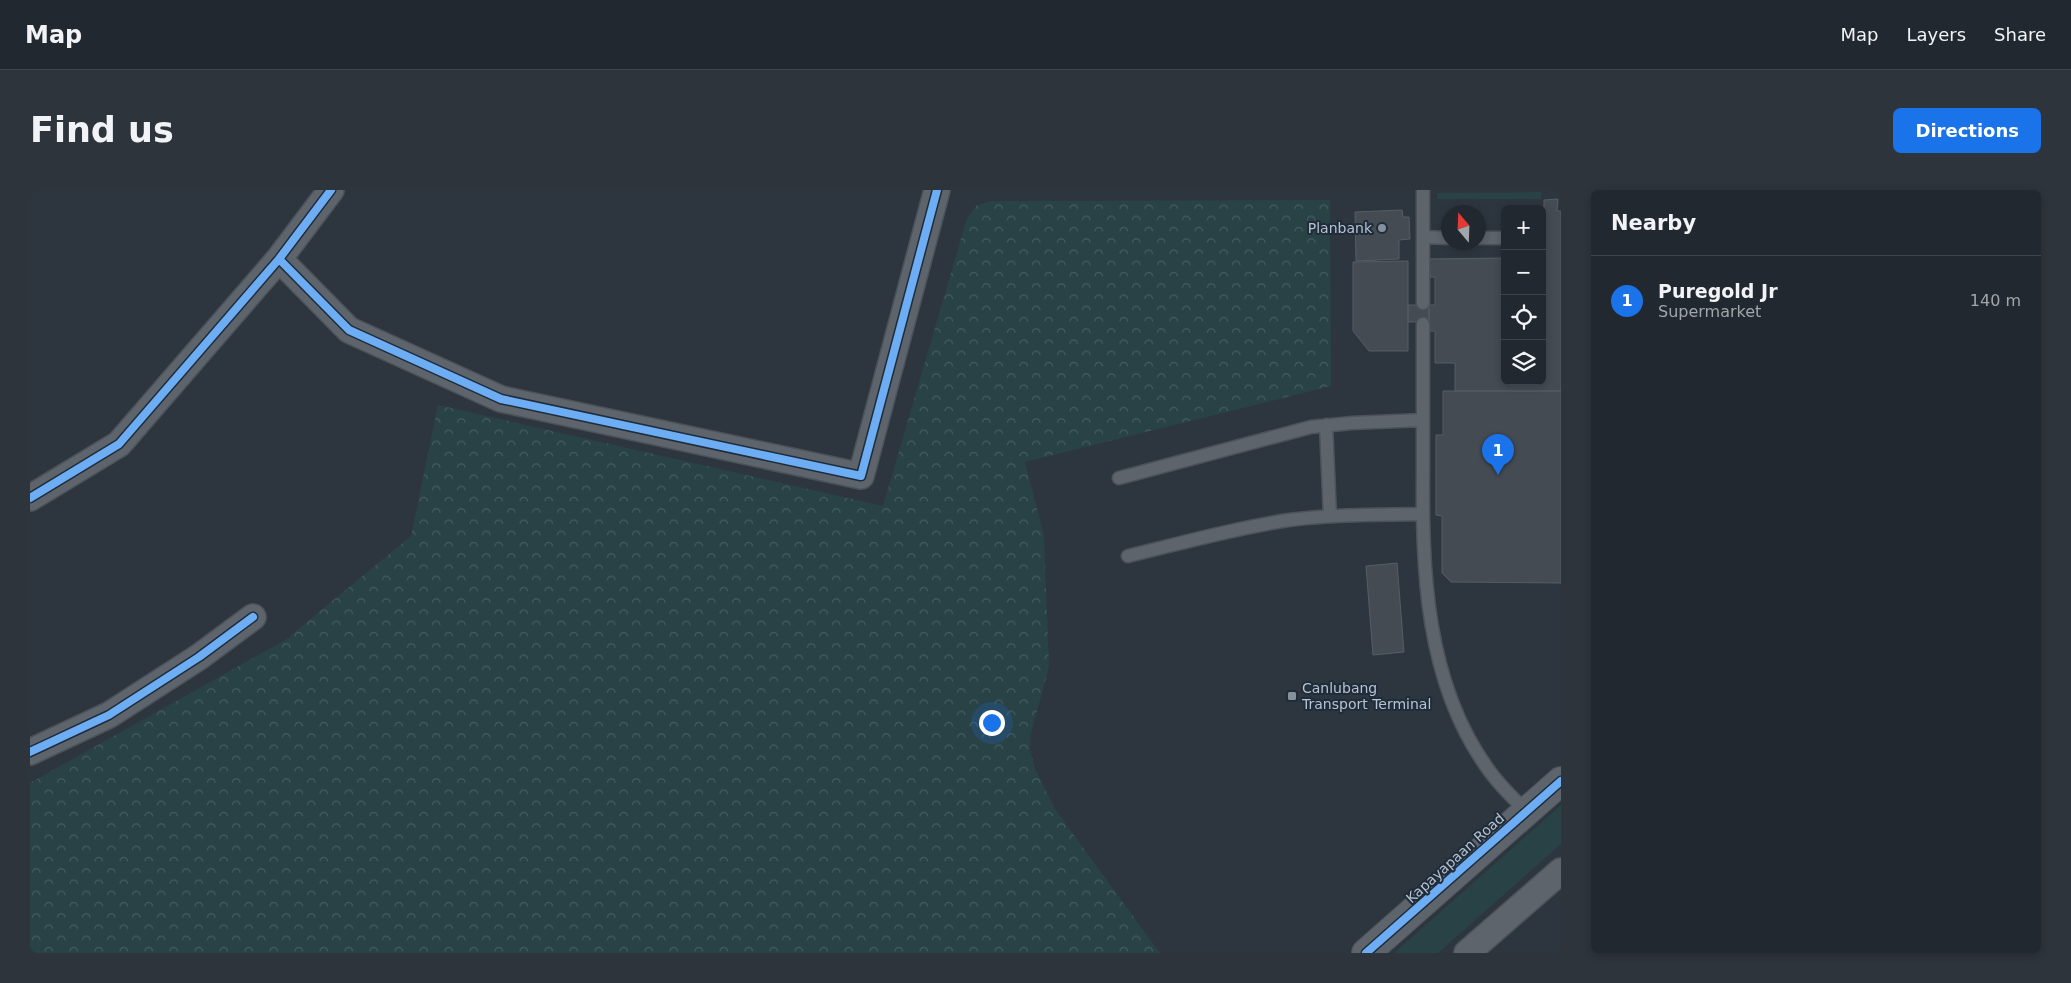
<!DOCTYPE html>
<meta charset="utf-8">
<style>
body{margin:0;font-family:"DejaVu Sans",sans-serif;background:#2e343b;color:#f1f3f6}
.controls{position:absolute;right:15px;top:15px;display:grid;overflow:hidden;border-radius:8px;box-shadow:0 2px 8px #0003}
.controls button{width:45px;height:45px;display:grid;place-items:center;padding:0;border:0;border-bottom:1px solid #3f444b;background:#22282f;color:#f1f3f6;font:25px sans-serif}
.compass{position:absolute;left:1411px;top:15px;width:45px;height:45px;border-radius:50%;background:#22282f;box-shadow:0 2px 8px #0003;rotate:341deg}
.you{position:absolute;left:961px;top:532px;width:18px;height:18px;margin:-12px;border:4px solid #fff;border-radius:50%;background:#1a73e8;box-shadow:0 0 0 8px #1a73e833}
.badge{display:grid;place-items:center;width:32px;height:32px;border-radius:50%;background:#1a73e8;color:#fff;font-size:16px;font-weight:700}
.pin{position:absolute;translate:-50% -41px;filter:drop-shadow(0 1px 2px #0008)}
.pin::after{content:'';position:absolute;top:26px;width:18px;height:15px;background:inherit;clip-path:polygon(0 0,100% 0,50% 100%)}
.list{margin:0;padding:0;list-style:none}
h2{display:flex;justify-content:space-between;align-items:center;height:65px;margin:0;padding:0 20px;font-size:21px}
h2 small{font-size:16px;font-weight:400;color:#a2a6aa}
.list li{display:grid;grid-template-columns:32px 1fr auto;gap:15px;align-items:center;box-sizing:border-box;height:90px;padding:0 20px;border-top:1px solid #3f444b}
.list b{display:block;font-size:19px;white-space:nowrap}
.list p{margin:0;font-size:16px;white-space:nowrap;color:#a2a6aa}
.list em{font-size:16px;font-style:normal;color:#a2a6aa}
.icon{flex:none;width:28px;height:28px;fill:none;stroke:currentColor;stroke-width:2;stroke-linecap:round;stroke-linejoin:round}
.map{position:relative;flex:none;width:1531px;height:763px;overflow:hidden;border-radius:8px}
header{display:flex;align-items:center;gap:30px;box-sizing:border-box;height:70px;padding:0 25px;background:#22282f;border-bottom:1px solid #3f444b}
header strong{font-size:24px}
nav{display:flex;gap:28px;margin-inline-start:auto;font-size:18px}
.intro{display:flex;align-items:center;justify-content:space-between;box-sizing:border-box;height:120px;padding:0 30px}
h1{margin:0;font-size:35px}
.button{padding:12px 22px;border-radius:8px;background:#1a73e8;color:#fff;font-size:18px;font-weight:700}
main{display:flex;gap:30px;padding:0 30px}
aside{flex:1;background:#22282f;border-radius:8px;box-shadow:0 2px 8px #0003}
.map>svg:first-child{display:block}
</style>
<header>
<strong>Map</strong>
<nav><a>Map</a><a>Layers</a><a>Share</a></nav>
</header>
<div class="intro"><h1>Find us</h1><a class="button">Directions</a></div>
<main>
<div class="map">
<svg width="1531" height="763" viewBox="0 0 1531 763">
<defs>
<pattern id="forest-crowns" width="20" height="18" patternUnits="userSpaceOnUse" patternTransform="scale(1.25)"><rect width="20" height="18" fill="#294246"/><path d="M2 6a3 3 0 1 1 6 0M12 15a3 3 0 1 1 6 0" fill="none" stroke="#465c60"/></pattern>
</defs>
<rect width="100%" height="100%" fill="#2d363f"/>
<path fill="#294246" d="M1511,2V9H1407V3Z
M1531,615V654L1408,763H1364Z"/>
<path fill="url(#forest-crowns)" d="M1300,10L1301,196L995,272L1014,346L1019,477L1001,543L1000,560L1005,579L1025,619L1130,763H0V593L255,450L381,346L408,215L853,316L937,28L947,15L962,11Z"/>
<path fill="#444b53" stroke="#555d66" d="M1528,9L1527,21H1531V201H1425V173H1405V141H1400L1399,132V115H1405V87H1400L1399,69L1475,68V191H1512L1514,10Z
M1372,20L1373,27H1379L1380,49L1369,50V69L1326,71L1325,22Z
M1378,71V161H1339L1323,141V72Z
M1378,115H1399V132H1378Z
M1413,201H1531V393L1421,392L1412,383V326L1406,325V245H1413Z
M1367,373L1374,462L1343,465L1336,376Z"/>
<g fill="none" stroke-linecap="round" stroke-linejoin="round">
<defs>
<path id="service" d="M1393,47L1418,48
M1448,48H1475
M1393,113V0
M1393,134C1393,182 1393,229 1393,277C1392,380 1395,492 1458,579C1469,595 1483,608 1496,621
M1296,235L1300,326
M1089,288L1281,237L1322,233L1393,230
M1098,366C1152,353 1205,338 1259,330C1303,324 1348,325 1392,324"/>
<path id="minor" d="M249,69L319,140L471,209L831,286L907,0
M0,308L89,254L249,69L301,0
M0,562L79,525L169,467L223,427
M1437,763L1531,681"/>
<path id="tertiary" d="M1336,763L1531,591"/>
</defs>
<use href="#service" stroke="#4c5259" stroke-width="15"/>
<use href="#minor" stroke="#4c5259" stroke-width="28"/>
<use href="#tertiary" stroke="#4c5259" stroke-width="30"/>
<use href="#service" stroke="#5e646c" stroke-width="12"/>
<use href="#minor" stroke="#5e646c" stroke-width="25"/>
<use href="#tertiary" stroke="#5e646c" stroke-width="28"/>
<defs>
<path id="cycleway" d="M249,69L319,140L471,209L831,286L907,0
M0,308L89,254L249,69L301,0
M0,562L79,525L169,467L223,427
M1336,763L1531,591"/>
</defs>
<use href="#cycleway" stroke="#1f2c3b" stroke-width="11"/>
<use href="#cycleway" stroke="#6dadf4" stroke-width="8"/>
</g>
<g fill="#87919c" stroke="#1f2c3b" stroke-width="2">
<circle cx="1352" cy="38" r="5"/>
<rect x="1257" y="501" width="10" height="10" rx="2.5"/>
</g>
<g text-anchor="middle" stroke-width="4" stroke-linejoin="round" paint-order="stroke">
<g font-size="14" fill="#b8c2ce" stroke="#1f2c3b" text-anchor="end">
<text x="1342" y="43">Planbank</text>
<text x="1272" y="503" text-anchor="start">Canlubang<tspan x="1272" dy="16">Transport Terminal</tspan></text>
</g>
<g font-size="14" fill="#b8c2ce" stroke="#1f2c3b">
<text transform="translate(1425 668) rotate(-42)" y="5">Kapayapaan Road</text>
</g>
</g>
</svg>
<div class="controls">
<button>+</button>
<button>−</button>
<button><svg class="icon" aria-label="locate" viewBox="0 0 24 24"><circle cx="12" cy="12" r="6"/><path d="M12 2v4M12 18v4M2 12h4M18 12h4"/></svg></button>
<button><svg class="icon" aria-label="layers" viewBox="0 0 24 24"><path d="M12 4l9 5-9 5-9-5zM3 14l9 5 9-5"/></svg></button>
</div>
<svg class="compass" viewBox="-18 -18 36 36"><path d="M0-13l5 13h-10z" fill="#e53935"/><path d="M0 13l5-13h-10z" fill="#a2a6aa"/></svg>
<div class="you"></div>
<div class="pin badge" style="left:1468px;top:285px">1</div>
</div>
<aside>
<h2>Nearby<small></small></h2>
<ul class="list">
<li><span class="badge">1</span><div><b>Puregold Jr</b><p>Supermarket</p></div><em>140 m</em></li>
</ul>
</aside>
</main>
